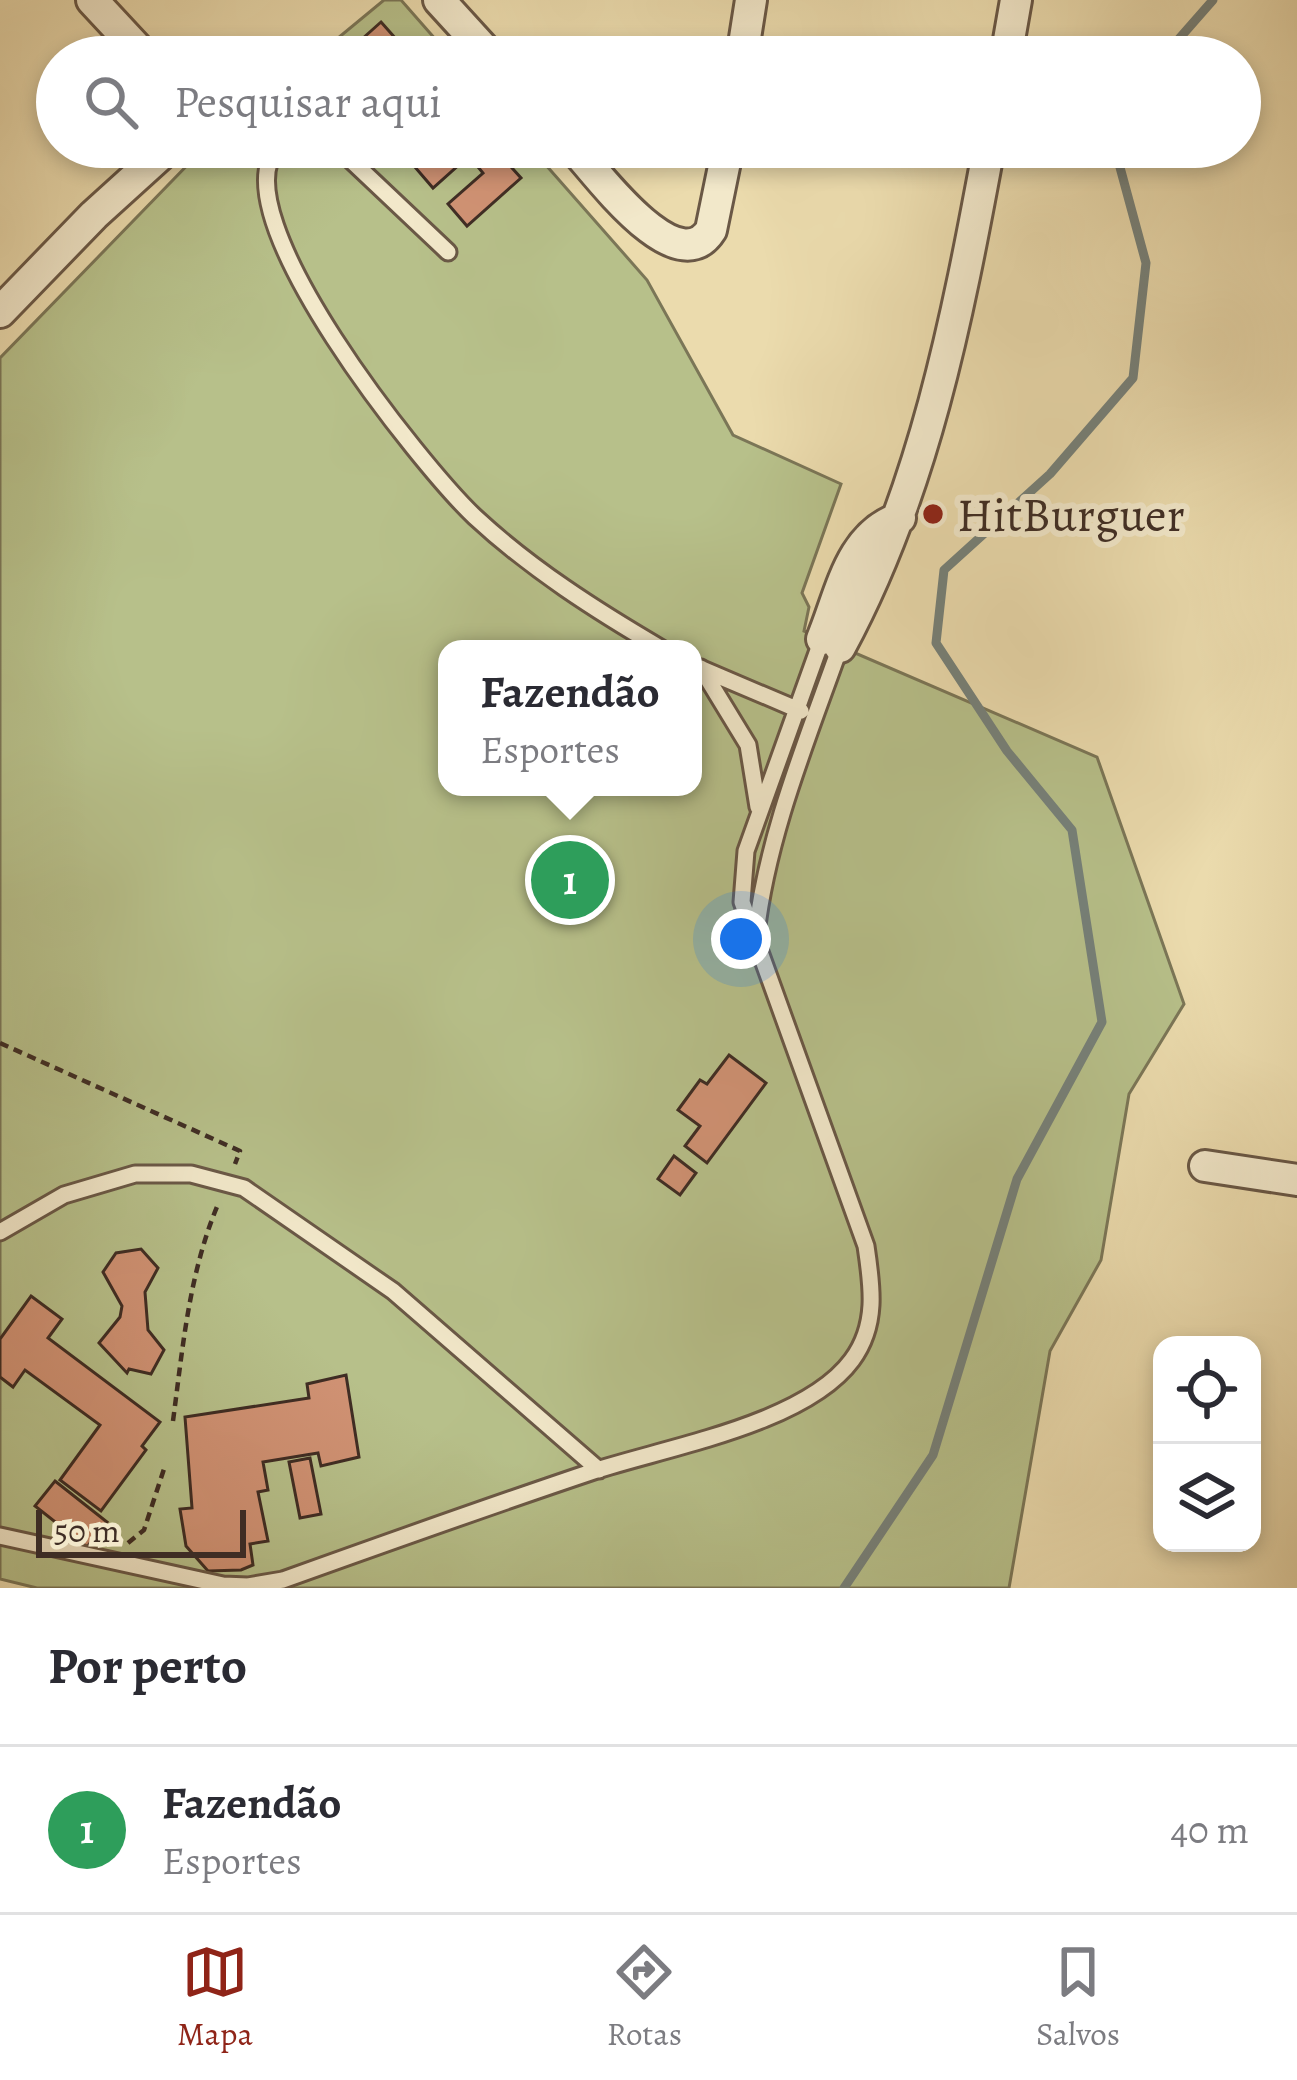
<!DOCTYPE html>
<html lang="pt">
<meta charset="utf-8">
<style>
body{margin:0;font-family:Alegreya,serif;background:#f2f2f3;color:#2b2b33}
.controls{position:absolute;right:36px;bottom:36px;display:grid;overflow:hidden;border-radius:24px;box-shadow:0 6px 18px #0003}
.controls button{width:108px;height:108px;display:grid;place-items:center;padding:0;border:0;border-bottom:3px solid #e1e1e2;background:#fff;color:#2b2b33;font:60px sans-serif}
.scale{position:absolute;left:36px;bottom:30px;width:210px;box-sizing:border-box;padding-left:12px;border:6px solid #3f2d24;border-top:0;font-size:33px;line-height:42px;white-space:nowrap;color:#3f2d24;-webkit-text-stroke:9px #f2e8ca;paint-order:stroke}
.you{position:absolute;left:741px;top:939px;width:42px;height:42px;margin:-30px;border:9px solid #fff;border-radius:50%;background:#1a73e8;box-shadow:0 0 0 18px #1a73e833}
.badge{display:grid;place-items:center;width:78px;height:78px;border-radius:50%;background:#8f2418;color:#fff;font-size:39px;font-weight:700}
.pin{position:absolute;translate:-50% -50%;border:6px solid #fff;box-shadow:0 3px 12px #0006}
.popup{position:absolute;left:438px;top:640px;width:264px;height:156px;box-sizing:border-box;display:grid;place-content:center;border-radius:24px;background:#fff;filter:drop-shadow(0 3px 9px #0005);font-size:39px;white-space:nowrap;color:#7c7c81}
.popup b{font-size:45px;color:#2b2b33}
.popup::after{content:'';position:absolute;left:50%;top:100%;margin-left:-24px;border:24px solid transparent;border-top-color:#fff}
.list{margin:0;padding:0;list-style:none}
h2{display:flex;justify-content:space-between;align-items:center;height:156px;margin:0;padding:0 48px;font-size:51px}
h2 small{font-size:39px;font-weight:400;color:#7c7c81}
.list li{display:grid;grid-template-columns:78px 1fr auto;gap:36px;align-items:center;box-sizing:border-box;height:168px;padding:0 48px;border-top:3px solid #e1e1e2}
.list b{display:block;font-size:45px;white-space:nowrap}
.list p{margin:0;font-size:39px;white-space:nowrap;color:#7c7c81}
.list em{font-size:39px;font-style:normal;color:#7c7c81}
.icon{flex:none;width:66px;height:66px;fill:none;stroke:currentColor;stroke-width:2;stroke-linecap:round;stroke-linejoin:round}
.map{position:relative;flex:none;width:1297px;height:1588px;overflow:hidden}
.search{position:absolute;background:#fff;box-shadow:0 6px 18px #0003;left:36px;right:36px;top:36px;height:132px;display:flex;align-items:center;gap:30px;box-sizing:border-box;padding:0 42px;border-radius:66px;color:#7c7c81;font-size:45px}
.sheet{height:324px;background:#fff}
nav{display:flex;justify-content:space-around;align-items:center;box-sizing:border-box;height:168px;border-top:3px solid #e1e1e2;background:#fff;font-size:33px;color:#7c7c81}
nav a{display:grid;justify-items:center;gap:6px}
nav .on{color:#8f2418}
.map>svg:first-child{display:block}
</style>
<div class="map">
<svg width="1297" height="1588" viewBox="0 0 1297 1588">
<rect width="100%" height="100%" fill="#ebdbad"/>
<filter id="stains"><feTurbulence type="fractalNoise" baseFrequency=".00167" numOctaves="4"/><feColorMatrix values="0 0 0 0 .2 0 0 0 0 .09 0 0 0 0 .02 0 0 0 .5 -.17"/></filter>
<radialGradient id="worn" r=".72"><stop offset=".6" stop-color="#630" stop-opacity="0"/><stop offset="1" stop-color="#630" stop-opacity=".3"/></radialGradient>
<path fill="#b7c08a" stroke="#7b7657" stroke-width="3" fill-rule="evenodd" d="M384,0H401L451,57H315Z
M205,147H530L647,280L733,435L841,484L802,593L809,607L804,631L1097,757L1184,1004L1129,1094L1101,1260L1050,1351L1009,1588H37L0,1579V358ZM447,649H693V787H447Z"/>
<g fill="none" stroke-linecap="round" stroke-linejoin="round">
<path stroke="#76817a" stroke-width="9" d="M1163,57L1213,0
M844,1588L933,1455L1017,1179L1102,1022L1072,830L1007,751L936,643L944,570L1050,474L1133,378L1146,263L1118,160L1122,147"/>
</g>
<path fill="#d09274" stroke="#3f2d24" stroke-width="3" d="M381,22L412,57H342Z
M435,147H493L521,178L467,226L448,204L483,173L469,156L433,188L414,166Z
M729,1055L766,1083L707,1163L685,1146L700,1126L678,1110L700,1080L707,1084Z
M674,1156L696,1173L680,1195L658,1179Z
M141,1249L158,1268L145,1292L148,1330L164,1350L151,1374L129,1369L127,1373L99,1343L120,1317L122,1306L103,1272L116,1253Z
M31,1296L62,1319L48,1338L160,1422L142,1446L146,1450L101,1511L60,1480L100,1425L25,1370L13,1387L0,1377V1339Z
M346,1375L359,1457L321,1466L318,1453L263,1462L268,1490L258,1492L268,1541L250,1544L253,1565L241,1570L208,1571L186,1546L180,1509L192,1508L185,1417L309,1398L307,1384Z
M310,1458L321,1514L300,1518L289,1462Z
M55,1481L107,1522L87,1547L35,1506Z"/>
<g fill="none" stroke-linecap="round" stroke-linejoin="round">
<defs>
<path id="lane" d="M278,147C216,212 424,469 475,517C531,569 597,611 662,649
M337,147L448,252
M701,668L748,745L758,807
M702,669L801,711
M756,934C767,836 807,740 840,647
M0,1232L64,1195L135,1174H191L244,1188L393,1291L599,1470
M0,1536L223,1585L248,1586L283,1580C386,1543 490,1506 594,1471C667,1447 805,1424 852,1360C878,1325 872,1286 866,1246L742,902L746,851L822,639"/>
<path id="street" d="M92,0L145,57
M439,0L491,57
M742,57L751,0
M1006,57L1016,0
M573,147C597,173 677,284 711,230L728,147
M0,312L94,215L169,147
M822,639C841,594 849,535 900,518
M840,647C924,491 957,320 989,147
M1205,1166L1297,1180"/>
</defs>
<use href="#lane" stroke="#6a5846" stroke-width="21"/>
<use href="#street" stroke="#6a5846" stroke-width="36"/>
<path stroke="#3f2d24" stroke-width="4.5" stroke-dasharray="9 6" stroke-linecap="butt" d="M0,1043L240,1151L235,1164
M173,1421C183,1346 189,1272 219,1202
M128,1543L144,1530L164,1469"/>
<use href="#lane" stroke="#f2e8ca" stroke-width="15"/>
<use href="#street" stroke="#f2e8ca" stroke-width="30"/>
</g>
<circle fill="#8f2418" stroke="#f2e8ca" stroke-width="4.5" cx="933" cy="514" r="12"/>
<g text-anchor="middle" stroke-width="12" stroke-linejoin="round" paint-order="stroke">
<g font-size="48" fill="#3f2d24" stroke="#f2e8ca" text-anchor="start">
<text x="957" y="531">HitBurguer</text>
</g>
</g>
<rect width="100%" height="100%" filter="url(#stains)"/>
<rect width="100%" height="100%" fill="url(#worn)"/>
</svg>
<div class="controls">
<button><svg class="icon" aria-label="locate" viewBox="0 0 24 24"><circle cx="12" cy="12" r="6"/><path d="M12 2v4M12 18v4M2 12h4M18 12h4"/></svg></button>
<button><svg class="icon" aria-label="layers" viewBox="0 0 24 24"><path d="M12 4l9 5-9 5-9-5zM3 14l9 5 9-5"/></svg></button>
</div>
<div class="scale">50 m</div>
<div class="you"></div>
<div class="pin badge" style="left:570px;top:880px;background:#2e9e5b">1</div>
<div class="popup"><b>Fazendão</b>Esportes</div>
<div class="search"><svg class="icon" aria-label="search" viewBox="0 0 24 24"><circle cx="10" cy="10" r="6"/><path d="M15 15l6 6"/></svg>Pesquisar aqui</div>
</div>
<section class="sheet">
<h2>Por perto<small></small></h2>
<ul class="list">
<li><span class="badge" style="background:#2e9e5b">1</span><div><b>Fazendão</b><p>Esportes</p></div><em>40 m</em></li>
</ul>
</section>
<nav>
<a class="on"><svg class="icon" aria-label="map" viewBox="0 0 24 24"><path d="M3 6l6-2 6 2 6-2v14l-6 2-6-2-6 2zM9 4v14M15 6v14"/></svg>Mapa</a>
<a><svg class="icon" aria-label="directions" viewBox="0 0 24 24"><path d="M12 3l9 9-9 9-9-9zM9 14v-3h6M13 9l2 2-2 2"/></svg>Rotas</a>
<a><svg class="icon" aria-label="saved" viewBox="0 0 24 24"><path d="M7 4h10v16l-5-4-5 4z"/></svg>Salvos</a>
</nav>
